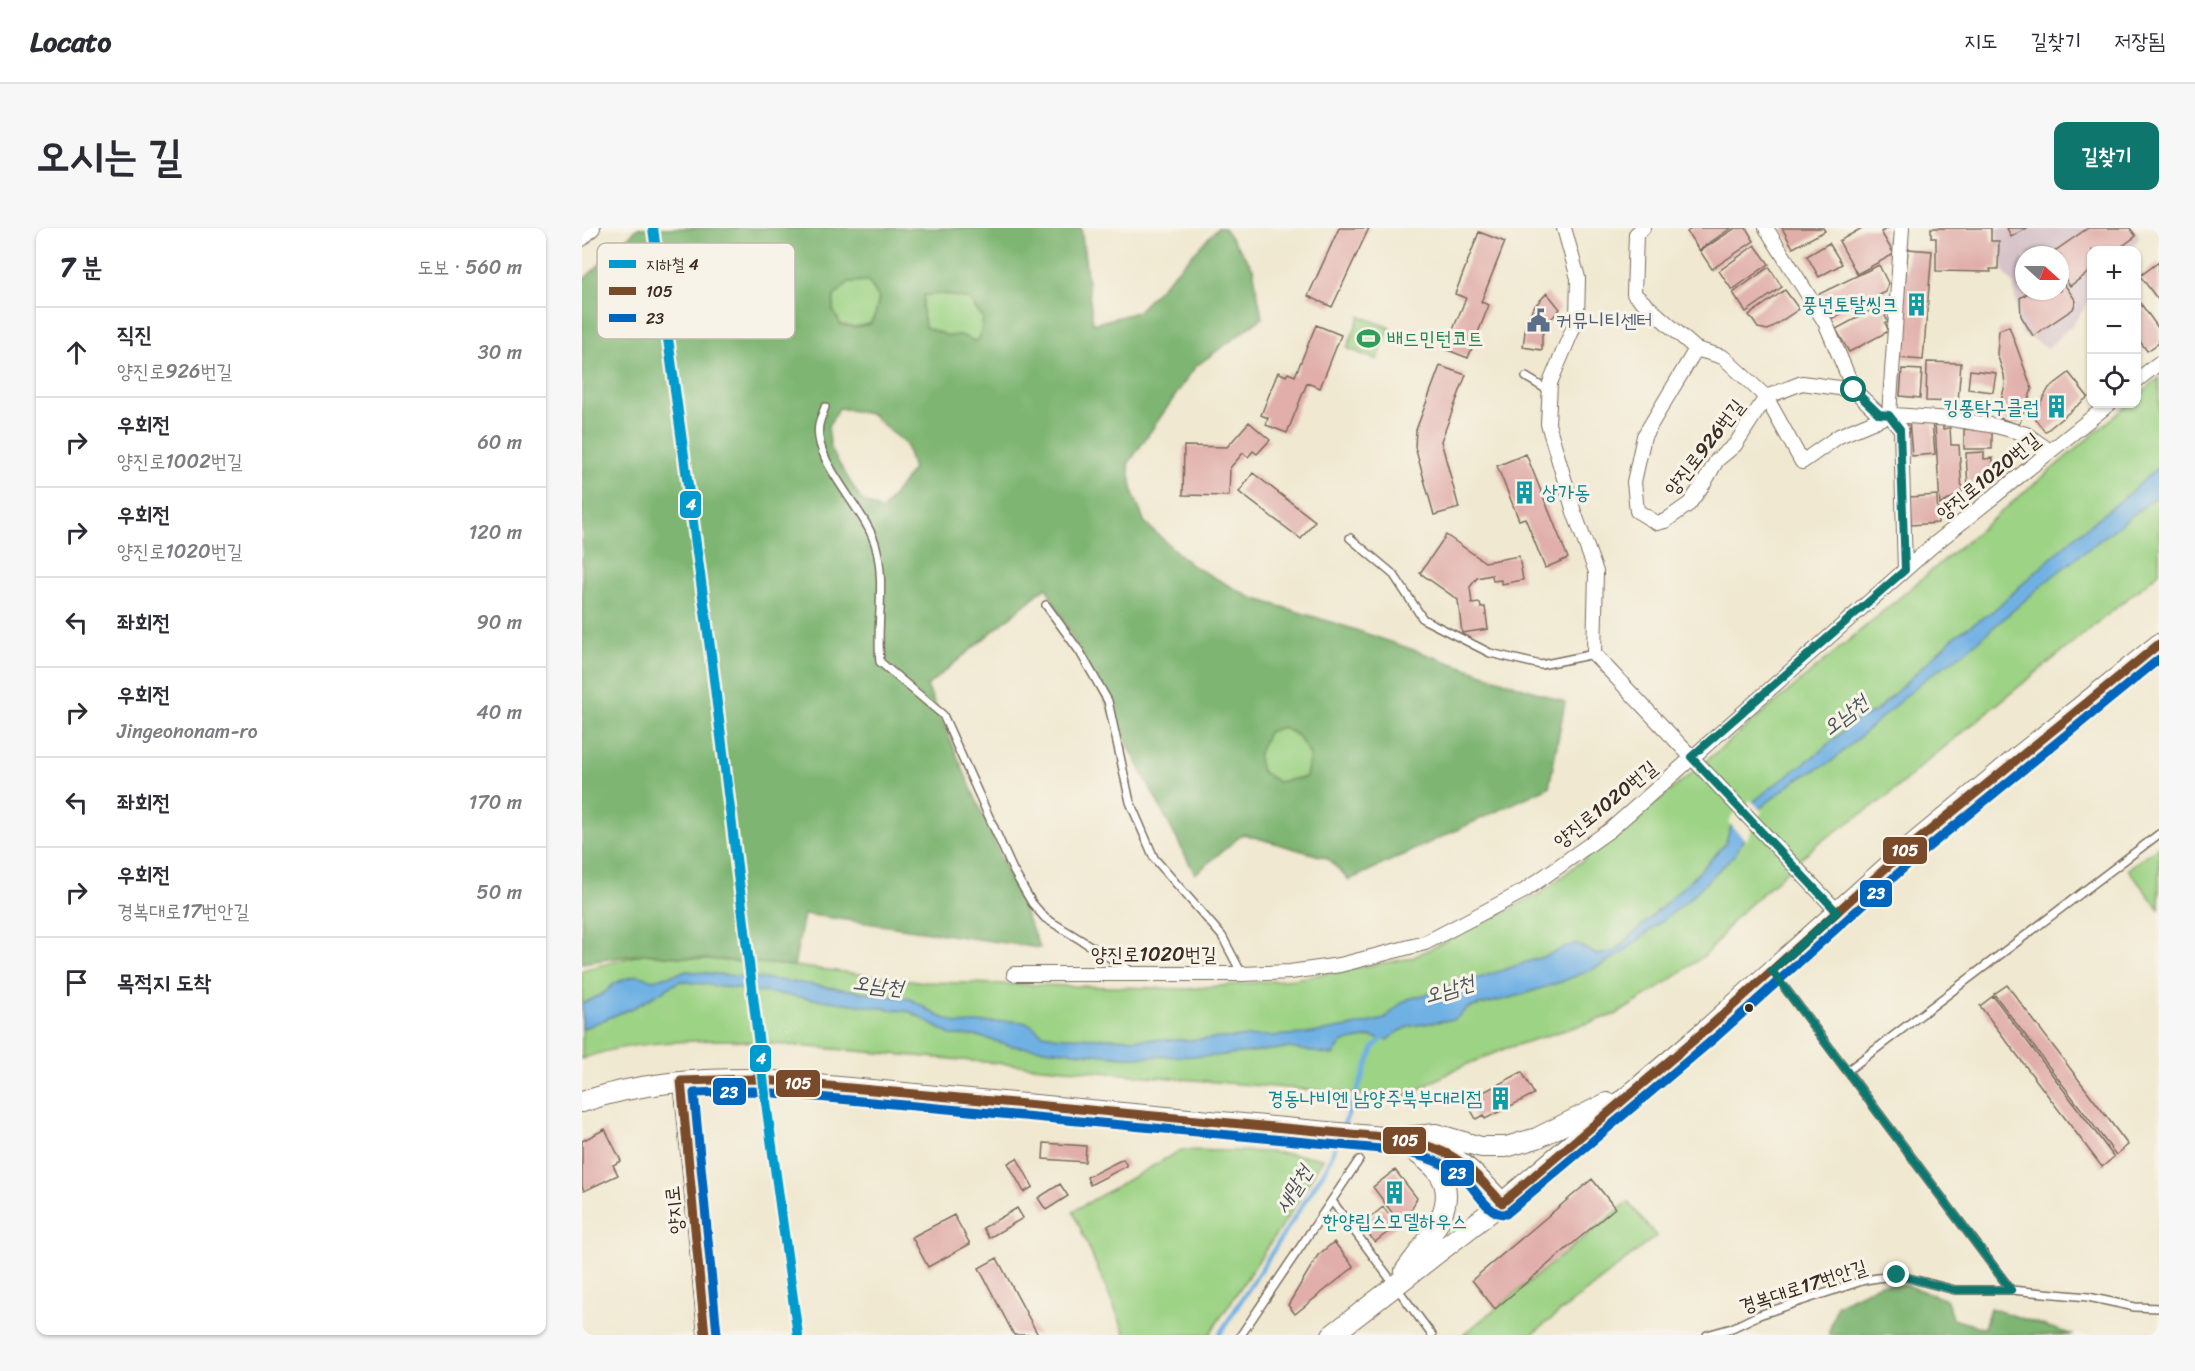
<!DOCTYPE html>
<html lang="ko">
<meta charset="utf-8">
<style>
body{margin:0;font-family:Sriracha,"Poor Story",sans-serif;background:#f7f7f7;color:#2b2b33}
.controls{position:absolute;right:18px;top:18px;display:grid;overflow:hidden;border-radius:12px;box-shadow:0 2px 4px #0004}
.controls button{width:54px;height:54px;display:grid;place-items:center;padding:0;border:0;border-bottom:2px solid #e1e1e2;background:#fff;color:#2b2b33;font:30px sans-serif}
.compass{position:absolute;left:1433px;top:18px;width:54px;height:54px;border-radius:50%;background:#fff;box-shadow:0 2px 4px #0004;rotate:111deg}
.stop{position:absolute;width:18px;height:18px;margin:-14px;border:4px solid #0f766e;border-radius:50%;background:#fff}
.stop.end{background:#0f766e;border-color:#fff;box-shadow:0 2px 6px #0008}
.list{margin:0;padding:0;list-style:none}
h2{display:flex;justify-content:space-between;align-items:center;height:78px;margin:0;padding:0 24px;font-size:26px}
h2 small{font-size:20px;font-weight:400;color:#7c7c81}
.list li{display:grid;grid-template-columns:39px 1fr auto;gap:18px;align-items:center;box-sizing:border-box;height:90px;padding:0 24px;border-top:2px solid #e1e1e2}
.list b{display:block;font-size:22px;white-space:nowrap}
.list p{margin:0;font-size:20px;white-space:nowrap;color:#7c7c81}
.list em{font-size:20px;font-style:normal;color:#7c7c81}
.icon{flex:none;width:33px;height:33px;fill:none;stroke:currentColor;stroke-width:2;stroke-linecap:round;stroke-linejoin:round}
.map{position:relative;flex:none;width:1577px;height:1107px;overflow:hidden;border-radius:12px}
header{display:flex;align-items:center;gap:36px;box-sizing:border-box;height:84px;padding:0 30px;background:#fff;border-bottom:2px solid #e1e1e2}
header strong{font-size:28px}
nav{display:flex;gap:33px;margin-inline-start:auto;font-size:21px}
.intro{display:flex;align-items:center;justify-content:space-between;box-sizing:border-box;height:144px;padding:0 36px}
h1{margin:0;font-size:42px}
.button{padding:15px 27px;border-radius:12px;background:#0f766e;color:#fff;font-size:21px;font-weight:700}
main{display:flex;gap:36px;padding:0 36px}
aside{flex:1;background:#fff;border-radius:12px;box-shadow:0 2px 4px #0004}
.map>svg:first-child{display:block}
</style>
<header>
<strong>Locato</strong>
<nav><a>지도</a><a>길찾기</a><a>저장됨</a></nav>
</header>
<div class="intro"><h1>오시는 길</h1><a class="button">길찾기</a></div>
<main>
<aside>
<h2>7 분<small>도보 · 560 m</small></h2>
<ul class="list">
<li><svg class="icon" aria-label="ahead" viewBox="0 0 24 24"><path d="M12 20V5M6 11l6-6 6 6"/></svg><div><b>직진</b><p>양진로926번길</p></div><em>30 m</em></li>
<li><svg class="icon" aria-label="right" viewBox="0 0 24 24"><path d="M7 20v-9h11M14 6l5 5-5 5"/></svg><div><b>우회전</b><p>양진로1002번길</p></div><em>60 m</em></li>
<li><svg class="icon" aria-label="right" viewBox="0 0 24 24"><path d="M7 20v-9h11M14 6l5 5-5 5"/></svg><div><b>우회전</b><p>양진로1020번길</p></div><em>120 m</em></li>
<li><svg class="icon" aria-label="left" viewBox="0 0 24 24"><path d="M17 20v-9H6M10 6l-5 5 5 5"/></svg><div><b>좌회전</b></div><em>90 m</em></li>
<li><svg class="icon" aria-label="right" viewBox="0 0 24 24"><path d="M7 20v-9h11M14 6l5 5-5 5"/></svg><div><b>우회전</b><p>Jingeononam-ro</p></div><em>40 m</em></li>
<li><svg class="icon" aria-label="left" viewBox="0 0 24 24"><path d="M17 20v-9H6M10 6l-5 5 5 5"/></svg><div><b>좌회전</b></div><em>170 m</em></li>
<li><svg class="icon" aria-label="right" viewBox="0 0 24 24"><path d="M7 20v-9h11M14 6l5 5-5 5"/></svg><div><b>우회전</b><p>경복대로17번안길</p></div><em>50 m</em></li>
<li><svg class="icon" aria-label="arrive" viewBox="0 0 24 24"><path d="M6 21V4h12l-3 4 3 4H6"/></svg><div><b>목적지 도착</b></div></li>
</ul>
</aside>
<div class="map">
<svg width="1577" height="1107" viewBox="0 0 1577 1107">
<rect width="100%" height="100%" fill="#f7f3e8"/>
<filter id="ink" filterUnits="userSpaceOnUse"><feTurbulence type="fractalNoise" baseFrequency=".0167" numOctaves="2"/><feDisplacementMap in="SourceGraphic" scale="12" xChannelSelector="R" yChannelSelector="G"/><feConvolveMatrix kernelMatrix="1 2 1 2 8 2 1 2 1" color-interpolation-filters="sRGB"/></filter>
<filter id="wash" filterUnits="userSpaceOnUse"><feTurbulence type="fractalNoise" baseFrequency=".008" numOctaves="4" result="noise"/><feDisplacementMap in="SourceGraphic" scale="24" xChannelSelector="R" yChannelSelector="G"/><feGaussianBlur stdDeviation="1.35" result="paint"/><feColorMatrix in="noise" values="0 0 0 0 0 0 0 0 0 0 0 0 0 0 0 0 0 1.4 0 .05"/><feComposite in="paint" operator="in"/></filter>
<g filter="url(#wash)">
<rect width="100%" height="100%" fill="#f0e8d0"/>
<path fill="#d2bdc6" fill-rule="evenodd" d="M1414,0H1552L1558,9L1548,22H1510L1509,71L1491,96L1466,120L1439,105L1431,56L1422,44ZM1442,27H1478V63H1442Z"/>
<path fill="#9dd385" stroke="#6c7e52" stroke-width="1.5" d="M286,53L297,70L293,87L288,96L273,99L259,97L251,82L252,68L267,54Z
M361,66L386,71L401,90L398,109L394,114L379,107L366,108L343,99L340,79L342,67Z
M778,88L808,100L795,132L765,120Z
M1577,150V345L1339,538L1306,568L1235,616L1152,691L1138,710L1123,727L1080,758L1035,786L922,821L874,841L821,870L147,812C101,813 42,814 0,831V742L61,726L212,738L343,754L605,761L713,751L830,730L959,665L1086,565L1547,176H1554L1555,169Z
M700,499L716,508L728,527L724,549L695,554L679,543L676,527L686,504Z
M1577,618V681L1546,641Z
M599,922L688,924L741,930L709,984L627,1107H544L491,983Z
M1046,974L1074,1008L949,1107H881Z"/>
<path fill="#7eb572" stroke="#5c7048" stroke-width="1.5" fill-rule="evenodd" d="M56,0H499L511,96L555,84L636,0H642L671,40L680,90L613,139L546,236L551,265L563,295L609,337L668,369L765,399L983,474L967,559L767,652L745,630L661,606L613,646L464,359L345,458L458,720L222,686L212,738L61,726L0,735V53ZM286,53L297,70L293,87L288,96L273,99L259,97L251,82L252,68L267,54ZM361,66L386,71L401,90L398,109L394,114L379,107L366,108L343,99L340,79L342,67ZM257,180L289,186L324,217L331,241L300,283L279,272L249,222L246,199ZM700,499L716,508L728,527L724,549L696,554L679,543L676,527L686,504Z
M1298,1056L1324,1057L1365,1072L1370,1091L1402,1100L1408,1080L1491,1107H1246L1255,1077Z"/>
<path fill="#70b1e4" stroke="#566e81" stroke-width="1.5" d="M1577,238V267L1471,348L1383,424L1343,451L1249,534L1214,552L1177,581L1154,625L1104,674L1040,725L1018,738L979,754L932,769L886,780L873,791L829,798L816,804L806,812L789,809L761,814L751,827L707,820L632,828L544,829L430,818L395,808L368,807L329,784L98,753L53,779L0,801V776L22,765L33,755L55,747L71,752L105,743L204,753L329,771L355,787L376,796L428,793L446,795L461,806L478,809L603,812L724,806L767,799L803,791L813,780L826,771L864,761L966,727L993,715L1015,727L1033,723L1117,644L1143,616L1152,590L1187,561L1236,525L1275,491L1293,484L1374,407L1411,383L1490,311L1549,264Z"/>
<path fill="#f0e8d0" d="M1169,572L1180,583L1164,613L1147,595L1150,587Z"/>
<g fill="none" stroke-linecap="round" stroke-linejoin="round">
<path stroke="#70b1e4" stroke-width="4.5" d="M761,899L792,819L804,807
M637,1107L746,937L757,909"/>
</g>
<g id="blocks">
<path fill="#e1aeaa" d="M757,0H787L750,79L726,68Z
M1111,0H1149L1117,22L1105,4Z
M1153,0H1164L1172,13L1130,41L1118,23Z
M1200,0H1241L1243,3L1211,20Z
M1280,0H1306L1299,4L1312,26L1275,46L1257,13Z
M1349,0H1409V13H1417L1416,41H1408L1409,44L1354,43V10H1349Z
M1425,0H1445L1429,9Z
M1506,0H1548L1554,8L1535,22H1510V42L1488,58L1478,44V27H1467Z
M897,4L923,14L899,74L907,77L886,130L863,121L884,70L873,66Z
M1247,15L1260,36L1237,49L1225,28Z
M1173,17L1187,36L1150,62L1137,43Z
M1326,21L1350,23L1341,132L1317,130Z
M1577,34V73L1558,48Z
M1297,37L1306,55L1304,64L1249,91L1237,66Z
M1187,39L1200,59L1164,84L1151,65Z
M1478,50L1494,73L1491,81L1451,108L1439,88L1438,70L1449,63H1478Z
M1203,62L1217,81L1186,102L1176,100L1167,87Z
M965,65L978,81L965,96L960,107V122L941,119L944,95L951,80Z
M1554,69L1577,101V115L1565,123L1554,108Z
M1301,76L1306,86L1303,88L1306,94L1303,95L1307,103L1267,124L1254,101Z
M734,97L759,107L738,160L725,155L705,205L684,197L686,190L679,187L696,144L704,148L706,145L713,148Z
M1427,98L1450,161L1437,197L1415,189L1423,157L1422,147L1415,126L1417,102Z
M1345,134L1379,135L1376,174L1344,173Z
M858,138L884,147L859,213L877,280L852,287L833,219L834,202Z
M1320,141L1340,142L1338,170L1318,168Z
M1388,142L1414,145L1411,164L1386,161Z
M1487,145L1506,169L1463,204L1451,188L1467,160Z
M1327,192H1350L1353,226L1330,228Z
M667,194L688,212L675,226L671,223L666,229L661,225L648,240L647,268L601,267L602,218L645,219Z
M1361,196V201L1368,200L1369,217H1377L1380,264L1358,277L1353,197Z
M1382,201L1410,202V221H1382Z
M1402,224V231L1411,230V237L1386,261L1384,225Z
M944,226L986,330L963,340L943,290L937,292L915,238Z
M671,245L733,293L719,311L657,264Z
M1355,267L1356,295L1329,297L1328,269Z
M864,307L903,334L937,328L941,352L919,356V352L911,353L910,347L895,350L888,359L890,376L898,375L899,380L903,379L906,401L880,405L876,372L838,345Z
M1425,757L1546,917L1534,927L1412,766Z
M1411,768L1532,929L1520,939L1398,778Z
M940,844L952,866L903,891L901,887L894,891L884,873Z
M23,901L39,933L31,937L36,947L2,963L0,958V913Z
M462,915L504,918L503,934L461,931Z
M435,930L451,959L442,964L426,935Z
M541,931L545,938L508,957L505,949Z
M813,942L835,970L828,985L817,994L791,959Z
M1010,951L1033,980L913,1081L890,1052Z
M478,956L486,968L464,982L456,970Z
M801,979L815,997L793,1014L779,997Z
M435,980L441,990L407,1010L401,1000Z
M372,987L388,1016L346,1039L330,1009Z
M752,1014L772,1039L713,1086L706,1077L736,1027Z
M415,1030L456,1107H432L397,1040Z"/>
</g>
</g>
<g filter="url(#ink)">
<use href="#blocks" fill-opacity="0" stroke="#7a6c5c" stroke-width="1.5"/>
<g fill="none" stroke-linecap="round" stroke-linejoin="round">
<defs>
<path id="lane" d="M944,149L967,163
M243,179C241,185 238,191 237,197C230,234 285,282 294,319C304,355 294,397 298,434L361,487L431,642L450,675L463,690L551,744
M768,310L812,347L841,391L908,425L959,437L1012,426
M464,377L498,424L526,473L548,574L572,630L640,708L660,746
M1191,744L1429,1062
M1265,843L1577,606
M750,973L850,1107
M659,1107L777,932
M1125,1107L1150,1100L1177,1087L1283,1052L1315,1047L1373,1062H1429L1506,1069L1553,1079L1577,1080"/>
<path id="street" d="M982,0L996,50L995,91L968,155L966,196L992,284L1014,344L1012,426L1255,683
M1061,0L1054,6L1052,66L1114,121L1141,129L1184,169L1220,155L1272,162
M1184,0L1243,94L1272,162L1297,186L1369,191L1414,198L1444,206L1468,223
M1320,0L1307,187L1319,201L1323,342
M0,11L11,0
M1114,121L1062,208L1052,254L1055,283L1075,295L1083,293L1107,276L1122,255L1135,232L1153,217L1184,169L1220,234L1257,208L1307,187
M1554,153L1577,135
M432,746H660L708,744L758,737L843,715L942,663L1028,602L1349,319L1527,176
M99,853L123,1107"/>
<path id="secondary" d="M0,874C55,855 113,851 171,851L812,910L854,906L899,919H924L955,910L1025,875
M812,910C826,920 846,930 856,944C881,976 841,1018 823,1043
M827,912C871,921 891,943 920,975
M750,1107L920,975L1126,800L1325,621L1437,528L1577,416"/>
</defs>
<use href="#lane" stroke="#7a6c5c" stroke-width="10"/>
<use href="#street" stroke="#7a6c5c" stroke-width="16"/>
<use href="#secondary" stroke="#7a6c5c" stroke-width="22"/>
<use href="#lane" stroke="#fff" stroke-width="7"/>
<use href="#street" stroke="#fff" stroke-width="14"/>
<use href="#secondary" stroke="#fff" stroke-width="20"/>
<defs>
<path id="bus-1" d="M123,1107L99,853L171,851L812,910C869,920 883,933 920,975L1126,800L1325,621L1577,416"/>
<path id="bus-2" d="M135,1106L112,865L171,863L810,922C836,926 863,933 883,951C894,962 907,988 924,986L1134,809L1333,630L1577,431"/>
</defs>
<use href="#bus-1" stroke="#f7f3e8" stroke-width="14"/>
<use href="#bus-2" stroke="#f7f3e8" stroke-width="14"/>
<use href="#bus-1" stroke="#7a4b2a" stroke-width="9"/>
<use href="#bus-2" stroke="#0065bd" stroke-width="9"/>
<defs>
<path id="metro-1" d="M71,0L129,427L185,882L216,1107"/>
</defs>
<use href="#metro-1" stroke="#f7f3e8" stroke-width="15"/>
<use href="#metro-1" stroke="#009bce" stroke-width="10"/>
</g>
</g>
<g fill="none" stroke-linecap="round" stroke-linejoin="round" filter="url(#ink)">
<path stroke="#0f766e" stroke-width="8" d="M1272,162L1297,186L1307,187L1318,201L1323,342L1109,529L1255,684L1190,743L1429,1062H1373L1315,1047"/>
</g>
<defs>
<symbol id="building-bare" viewBox="-9 -9 18 18"><path d="M-4-6H4V6H1V3H-1V6H-4ZM-2.5-4.3h1.7v1.8h-1.7ZM.8-4.3h1.7v1.8H.8ZM-2.5-1h1.7V.8h-1.7ZM.8-1h1.7V.8H.8Z" fill="#0f9aa8" stroke="#f7f3e8" stroke-width="2.5" paint-order="stroke"/></symbol>
<symbol id="civic-bare" viewBox="-9 -9 18 18"><path d="M-.6-6.5H3V-4.5H.6V-3L4-1V1h2V6H-6V1h2V-1L-.6-3ZM-1.2 2.5V6h2.4V2.5Z" fill="#5c6f8a" stroke="#f7f3e8" stroke-width="2.5" paint-order="stroke"/></symbol>
<symbol id="stadium-bare" viewBox="-9 -9 18 18"><path d="M0-5a6.5 5 0 1 0 0 10a6.5 5 0 1 0 0-10ZM-3.5-1.8h7v3.6h-7Z" fill="#2e9e5b" stroke="#f7f3e8" stroke-width="2.5" paint-order="stroke"/></symbol>
</defs>
<g fill-rule="evenodd">
<use href="#building-bare" x="1318" y="60" width="33" height="33"/>
<use href="#civic-bare" x="940" y="76" width="33" height="33"/>
<use href="#stadium-bare" x="770" y="94" width="33" height="33"/>
<use href="#building-bare" x="1458" y="162" width="33" height="33"/>
<use href="#building-bare" x="926" y="248" width="33" height="33"/>
<use href="#building-bare" x="902" y="854" width="33" height="33"/>
<use href="#building-bare" x="796" y="948" width="33" height="33"/>
</g>
<circle fill="#3b2a1e" stroke="#f7f3e8" stroke-width="2" cx="1167" cy="780" r="5"/>
<g text-anchor="middle" stroke-width="6" stroke-linejoin="round" paint-order="stroke">
<g font-size="20" fill="#0d838f" stroke="#f7f3e8" text-anchor="end">
<text x="1316" y="83">풍년토탈씽크</text>
<text x="1457" y="186">킹퐁탁구클럽</text>
<text x="960" y="271" text-anchor="start">상가동</text>
<text x="900" y="877">경동나비엔 남양주북부대리점</text>
<text x="813" y="1000" text-anchor="middle">한양립스모델하우스</text>
</g>
<g font-size="20" fill="#4e5e75" stroke="#f7f3e8" text-anchor="start">
<text x="974" y="99">커뮤니티센터</text>
</g>
<g font-size="20" fill="#27864d" stroke="#f7f3e8" text-anchor="start">
<text x="805" y="117">배드민턴코트</text>
</g>
<g font-size="20" fill="#3b2a1e" stroke="#f7f3e8">
<text transform="translate(1122 219) rotate(-52)" y="7">양진로926번길</text>
<text transform="translate(1406 248) rotate(-39)" y="7">양진로1020번길</text>
<text transform="translate(1023 576) rotate(-39)" y="7">양진로1020번길</text>
<text x="572" y="733">양진로1020번길</text>
<text transform="translate(92 982) rotate(-96)" y="7">양지로</text>
<text transform="translate(1221 1058) rotate(-18)" y="7">경복대로17번안길</text>
</g>
<g font-size="21" font-style="italic" fill="#4b5259" stroke="#f7f3e8">
<text transform="translate(1263 487) rotate(-38)" y="7">오남천</text>
<text transform="translate(296 757) rotate(7)" y="7">오남천</text>
<text transform="translate(867 761) rotate(-17)" y="7">오남천</text>
<text transform="translate(711 961) rotate(-58)" y="7">새말천</text>
</g>
</g>
<rect x="15" y="15" width="198" height="96" rx="9" fill="#f7f3e8" stroke="#bfb7ab" stroke-width="1.5"/>
<rect x="27" y="32" width="27" height="8" fill="#009bce"/>
<rect x="27" y="59" width="27" height="8" fill="#7a4b2a"/>
<rect x="27" y="86" width="27" height="8" fill="#0065bd"/>
<g font-size="16" fill="#3b2a1e">
<text x="64" y="42">지하철 4</text>
<text x="64" y="69">105</text>
<text x="64" y="96">23</text>
</g>
<g stroke="#f7f3e8" stroke-width="2">
<rect x="97" y="262" width="23" height="29" rx="6" fill="#009bce"/>
<rect x="1300" y="608" width="46" height="29" rx="6" fill="#7a4b2a"/>
<rect x="1277" y="651" width="34" height="29" rx="6" fill="#0065bd"/>
<rect x="167" y="816" width="23" height="29" rx="6" fill="#009bce"/>
<rect x="193" y="841" width="46" height="29" rx="6" fill="#7a4b2a"/>
<rect x="130" y="849" width="35" height="29" rx="6" fill="#0065bd"/>
<rect x="800" y="898" width="45" height="29" rx="6" fill="#7a4b2a"/>
<rect x="858" y="931" width="35" height="28" rx="6" fill="#0065bd"/>
</g>
<g font-size="16" text-anchor="middle" font-weight="bold" fill="#fff">
<text x="109" y="282">4</text>
<text x="1323" y="628">105</text>
<text x="1294" y="671">23</text>
<text x="179" y="836">4</text>
<text x="216" y="861">105</text>
<text x="147" y="870">23</text>
<text x="823" y="918">105</text>
<text x="875" y="951">23</text>
</g>
</svg>
<div class="controls">
<button>+</button>
<button>−</button>
<button><svg class="icon" aria-label="locate" viewBox="0 0 24 24"><circle cx="12" cy="12" r="6"/><path d="M12 2v4M12 18v4M2 12h4M18 12h4"/></svg></button>
</div>
<svg class="compass" viewBox="-18 -18 36 36"><path d="M0-13l5 13h-10z" fill="#e53935"/><path d="M0 13l5-13h-10z" fill="#7c7c81"/></svg>
<div class="stop" style="left:1272px;top:162px"></div>
<div class="stop end" style="left:1315px;top:1047px"></div>
</div>
</main>
